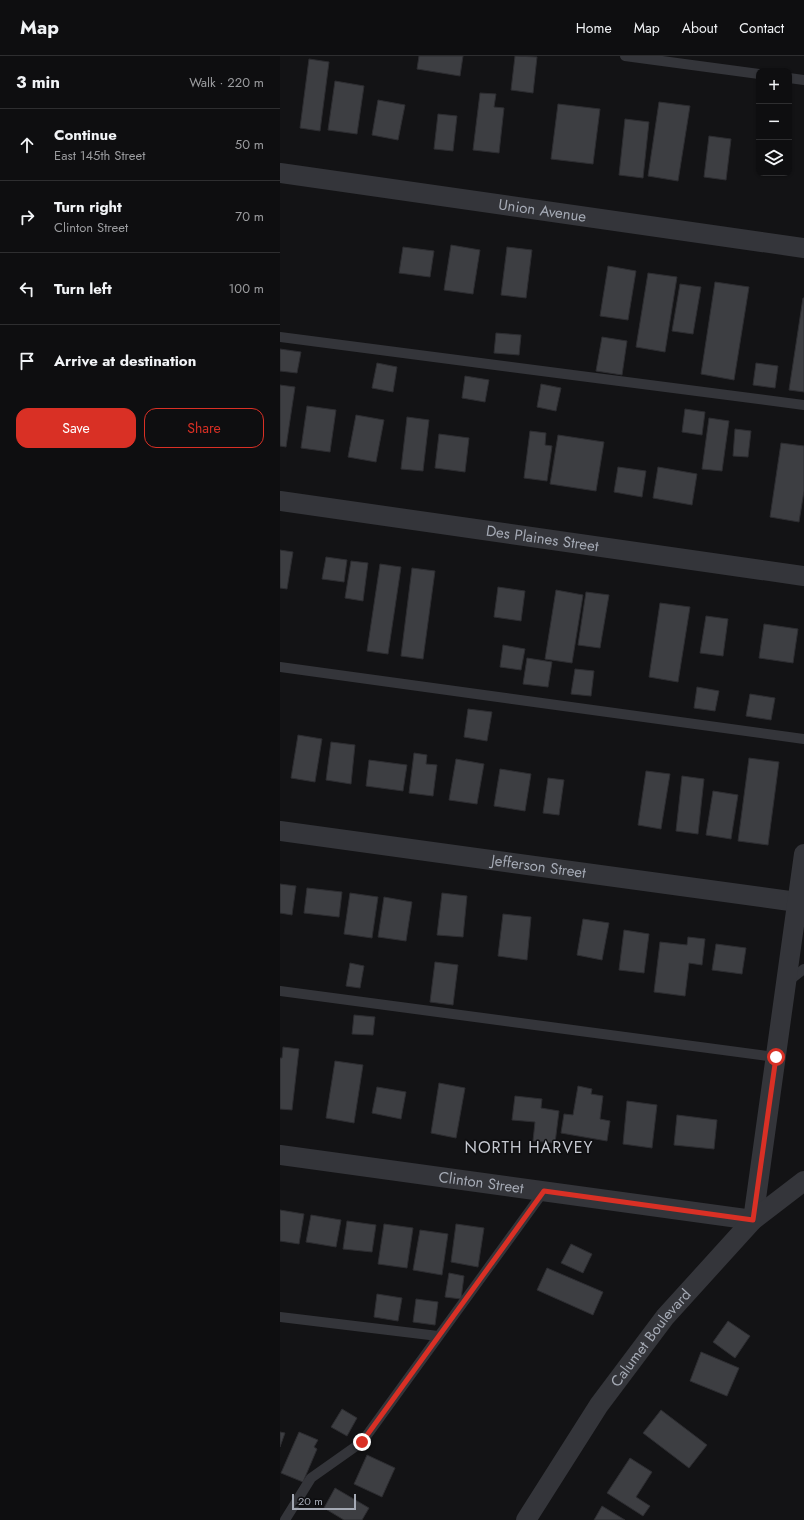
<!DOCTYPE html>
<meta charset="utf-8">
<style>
body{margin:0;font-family:Jost,sans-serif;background:#1c1c1e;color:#f1f3f6}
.controls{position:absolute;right:12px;top:12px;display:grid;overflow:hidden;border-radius:8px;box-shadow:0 1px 3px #0004}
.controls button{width:36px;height:36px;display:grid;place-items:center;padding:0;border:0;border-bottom:1px solid #2e2e30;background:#0e0e10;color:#f1f3f6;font:20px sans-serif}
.scale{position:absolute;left:12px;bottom:10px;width:64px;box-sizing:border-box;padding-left:4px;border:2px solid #a5aab5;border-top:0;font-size:11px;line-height:14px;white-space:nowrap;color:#a5aab5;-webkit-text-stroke:3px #0e0e10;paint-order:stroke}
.stop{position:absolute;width:12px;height:12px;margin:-9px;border:3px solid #d93025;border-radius:50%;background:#fff}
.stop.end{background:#d93025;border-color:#fff;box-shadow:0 1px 4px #0008}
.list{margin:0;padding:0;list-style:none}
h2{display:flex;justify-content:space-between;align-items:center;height:52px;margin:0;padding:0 16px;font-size:17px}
h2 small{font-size:13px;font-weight:400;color:#9b9c9f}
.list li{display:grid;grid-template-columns:26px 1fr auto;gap:12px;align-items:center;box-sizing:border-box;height:72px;padding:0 16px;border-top:1px solid #2e2e30}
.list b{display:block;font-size:15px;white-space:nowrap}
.list p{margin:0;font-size:13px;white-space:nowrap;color:#9b9c9f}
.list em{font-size:13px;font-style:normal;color:#9b9c9f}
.actions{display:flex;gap:8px;padding:12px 16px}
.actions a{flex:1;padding:9px 0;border:1px solid #d93025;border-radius:12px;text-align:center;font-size:14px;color:#d93025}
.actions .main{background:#d93025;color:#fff}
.icon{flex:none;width:22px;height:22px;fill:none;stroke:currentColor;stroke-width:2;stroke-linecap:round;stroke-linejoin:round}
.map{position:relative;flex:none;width:524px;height:1464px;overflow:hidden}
header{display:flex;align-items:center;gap:24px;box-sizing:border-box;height:56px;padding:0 20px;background:#0e0e10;border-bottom:1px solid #2e2e30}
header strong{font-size:19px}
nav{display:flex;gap:22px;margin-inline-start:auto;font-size:14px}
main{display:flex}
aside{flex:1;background:#0e0e10}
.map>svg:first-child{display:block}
</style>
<header>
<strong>Map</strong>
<nav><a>Home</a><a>Map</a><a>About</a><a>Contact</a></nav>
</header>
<main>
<aside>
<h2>3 min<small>Walk · 220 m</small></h2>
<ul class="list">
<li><svg class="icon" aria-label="ahead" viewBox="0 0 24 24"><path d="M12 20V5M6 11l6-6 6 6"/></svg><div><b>Continue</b><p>East 145th Street</p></div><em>50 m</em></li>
<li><svg class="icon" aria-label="right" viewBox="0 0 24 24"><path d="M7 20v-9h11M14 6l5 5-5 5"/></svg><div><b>Turn right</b><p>Clinton Street</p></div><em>70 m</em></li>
<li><svg class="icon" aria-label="left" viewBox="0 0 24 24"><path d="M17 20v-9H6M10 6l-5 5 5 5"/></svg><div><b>Turn left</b></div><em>100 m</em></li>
<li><svg class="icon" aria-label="arrive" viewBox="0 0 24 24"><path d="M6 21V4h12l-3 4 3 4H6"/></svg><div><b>Arrive at destination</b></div></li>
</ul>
<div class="actions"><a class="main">Save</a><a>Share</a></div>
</aside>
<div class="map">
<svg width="524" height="1464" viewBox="0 0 524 1464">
<rect width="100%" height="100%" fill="#131315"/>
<path fill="#3d3e42" stroke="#2d2d31" d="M139,0H183L180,20L137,13Z
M235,0L257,1L253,37L231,34Z
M29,3L49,6L40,75L20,72Z
M55,25L84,30L77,78L48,74Z
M200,37L216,38L214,51L224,52L219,97L193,94Z
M98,44L125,49L118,84L92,79Z
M379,46L410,50L398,125L368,120Z
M278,48L320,53L313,108L271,103Z
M158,58L177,60L173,95L154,93Z
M345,63L369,66L363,122L339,119Z
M429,80L451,83L446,124L424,121Z
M171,189L200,194L193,238L164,234Z
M123,191L154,195L150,221L119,217Z
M227,191L252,194L246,242L221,239Z
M328,210L356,215L348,264L320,260Z
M368,217L397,221L385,296L356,291Z
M435,226L469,231L454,324L421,318Z
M400,228L421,231L413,278L392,275Z
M523,242H524V336L509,334Z
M216,277L241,279L239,299L214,297Z
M322,281L347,285L342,319L316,315Z
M0,293L21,296L17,317L0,315Z
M97,307L117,311L113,336L92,332Z
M476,307L498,310L495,332L473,329Z
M185,320L209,324L205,346L182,342Z
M261,328L281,332L276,355L257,351Z
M0,329L15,331L6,391L0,390Z
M27,350L56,354L50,396L21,392Z
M405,353L425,356L422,379L402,376Z
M76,359L104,364L96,406L68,401Z
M127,361L149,364L143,415L121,413Z
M429,362L449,365L442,415L422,413Z
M455,373L471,375L468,401L453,400Z
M250,375L266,377L265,389L272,390L267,425L244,422Z
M159,378L189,382L185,416L155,412Z
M278,379L324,386L316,435L270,428Z
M501,387L524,390V435L519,466L490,461Z
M338,411L366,415L362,441L334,436Z
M378,411L417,418L412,449L373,442Z
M0,494L13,496L7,533L0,532Z
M46,501L67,504L64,526L42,523Z
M71,505L88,507L83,545L65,542Z
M100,508L121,511L108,598L87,595Z
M132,512L155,515L143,603L121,600Z
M218,531L245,535L241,565L214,561Z
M276,534L303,539L292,607L265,603Z
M306,536L329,539L320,592L298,589Z
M380,547L410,551L398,626L369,621Z
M426,560L448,563L443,600L420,597Z
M484,568L518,573L513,607L479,602Z
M223,589L245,593L241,614L220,611Z
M247,602L272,606L268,631L243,628Z
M295,613L314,615L311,640L291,638Z
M417,631L439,635L435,655L414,652Z
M470,638L495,642L491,664L466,660Z
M188,653L212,656L207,685L184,681Z
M18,679L42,683L35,726L11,722Z
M51,686L75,689L71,728L46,724Z
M134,697L147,699L146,708L157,709L153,740L129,737Z
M469,702L499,706L488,789L458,785Z
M176,703L204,708L197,748L169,744Z
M89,704L127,709L123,735L86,730Z
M220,713L251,718L245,755L214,750Z
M366,715L390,718L381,773L358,769Z
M402,720L424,723L418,778L396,775Z
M268,722L284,724L279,759L263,757Z
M433,735L458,739L451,783L426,779Z
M0,828L16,830L12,859L0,857Z
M27,832L62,836L59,861L24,857Z
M70,837L98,841L92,882L64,878Z
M162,837L187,840L183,881L157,879Z
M104,841L132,846L126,885L98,881Z
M223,858L251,861L247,904L218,900Z
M303,863L329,867L322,904L297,899Z
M344,874L369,878L364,917L339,914Z
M408,881L425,883L422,909L409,907L405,940L374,936L380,886L407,889Z
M436,888L466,892L462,918L432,914Z
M155,906L178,909L173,949L150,946Z
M70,907L84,910L80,932L66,930Z
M74,959L95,961L93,979L72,978Z
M3,991L19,993L12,1054L0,1053V1002H2Z
M55,1005L83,1009L74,1067L46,1062Z
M159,1027L185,1032L176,1082L151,1077Z
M298,1030L312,1033L311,1038L323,1040L320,1063L330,1065L327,1085L281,1077L284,1058L293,1059Z
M97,1031L126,1036L121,1063L92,1057Z
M235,1040L262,1043L261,1052L279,1055L275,1087L253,1085L255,1066L232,1064Z
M347,1045L377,1049L372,1092L343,1088Z
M397,1059L437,1064L434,1093L394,1089Z
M0,1154L24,1158L19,1188L0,1185Z
M31,1159L61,1164L56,1191L26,1186Z
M67,1165L96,1169L92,1196L63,1193Z
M104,1168L133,1172L127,1212L98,1208Z
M176,1168L204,1172L198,1211L171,1206Z
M140,1174L168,1178L162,1219L133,1214Z
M291,1188L312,1198L303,1217L281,1207Z
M267,1212L323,1236L313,1259L257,1234Z
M169,1217L184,1220L181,1243L165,1241Z
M97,1238L122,1242L118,1265L94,1261Z
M136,1243L158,1246L155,1269L133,1266Z
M448,1265L470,1280L455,1302L433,1286Z
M421,1296L459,1312L447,1340L410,1325Z
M62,1353L77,1362L67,1380L51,1371Z
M381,1354L427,1389L409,1412L363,1377Z
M0,1376L5,1377L0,1391Z
M19,1376L38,1384L34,1391L37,1393L23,1426L1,1417Z
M87,1399L115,1412L102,1441L74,1428Z
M350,1402L372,1416L356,1441L370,1450L363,1460L327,1437Z
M55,1432L89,1452L82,1464H64L44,1452Z
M322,1450L345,1464H314Z"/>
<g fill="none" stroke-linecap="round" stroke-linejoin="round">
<path stroke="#34353a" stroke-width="10" d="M345,0L479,18
M509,22L524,24
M0,281L524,349
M0,611L524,683
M506,927L524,913
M0,935L495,1001
M0,1261L158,1280
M5,1464L31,1422L82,1386L264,1135"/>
<g stroke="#34353a" stroke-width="20">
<path id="s1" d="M0,117L524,192"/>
<path id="s2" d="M0,445L524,520"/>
<path id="s3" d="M0,775L517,846"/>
<path id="s4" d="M0,1099L473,1164L524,798"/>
<path id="s5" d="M246,1464L319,1349L385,1261L473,1164L524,1125"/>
</g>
</g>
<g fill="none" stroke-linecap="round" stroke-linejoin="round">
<path stroke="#d93025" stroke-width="5" d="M82,1386L264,1135L473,1164L496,1001"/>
</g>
<g text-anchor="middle" stroke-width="3" stroke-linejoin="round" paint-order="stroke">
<g font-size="15" fill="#a5aab5" stroke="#0e0e10">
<text dy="5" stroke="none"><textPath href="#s1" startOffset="265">Union Avenue</textPath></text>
<text dy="5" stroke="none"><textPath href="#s2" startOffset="265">Des Plaines Street</textPath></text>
<text dy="5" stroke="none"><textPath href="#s3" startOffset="261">Jefferson Street</textPath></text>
<text dy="5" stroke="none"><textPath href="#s4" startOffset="203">Clinton Street</textPath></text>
<text dy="5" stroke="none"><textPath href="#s5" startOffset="221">Calumet Boulevard</textPath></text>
</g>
<g font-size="16" letter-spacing="1" fill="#c6c9d1" stroke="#0e0e10">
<text x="249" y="1097">NORTH HARVEY</text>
</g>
</g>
</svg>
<div class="controls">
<button>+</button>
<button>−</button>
<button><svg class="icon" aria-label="layers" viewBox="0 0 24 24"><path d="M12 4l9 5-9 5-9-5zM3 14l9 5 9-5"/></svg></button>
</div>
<div class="scale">20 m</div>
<div class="stop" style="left:496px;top:1001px"></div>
<div class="stop end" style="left:82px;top:1386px"></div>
</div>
</main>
